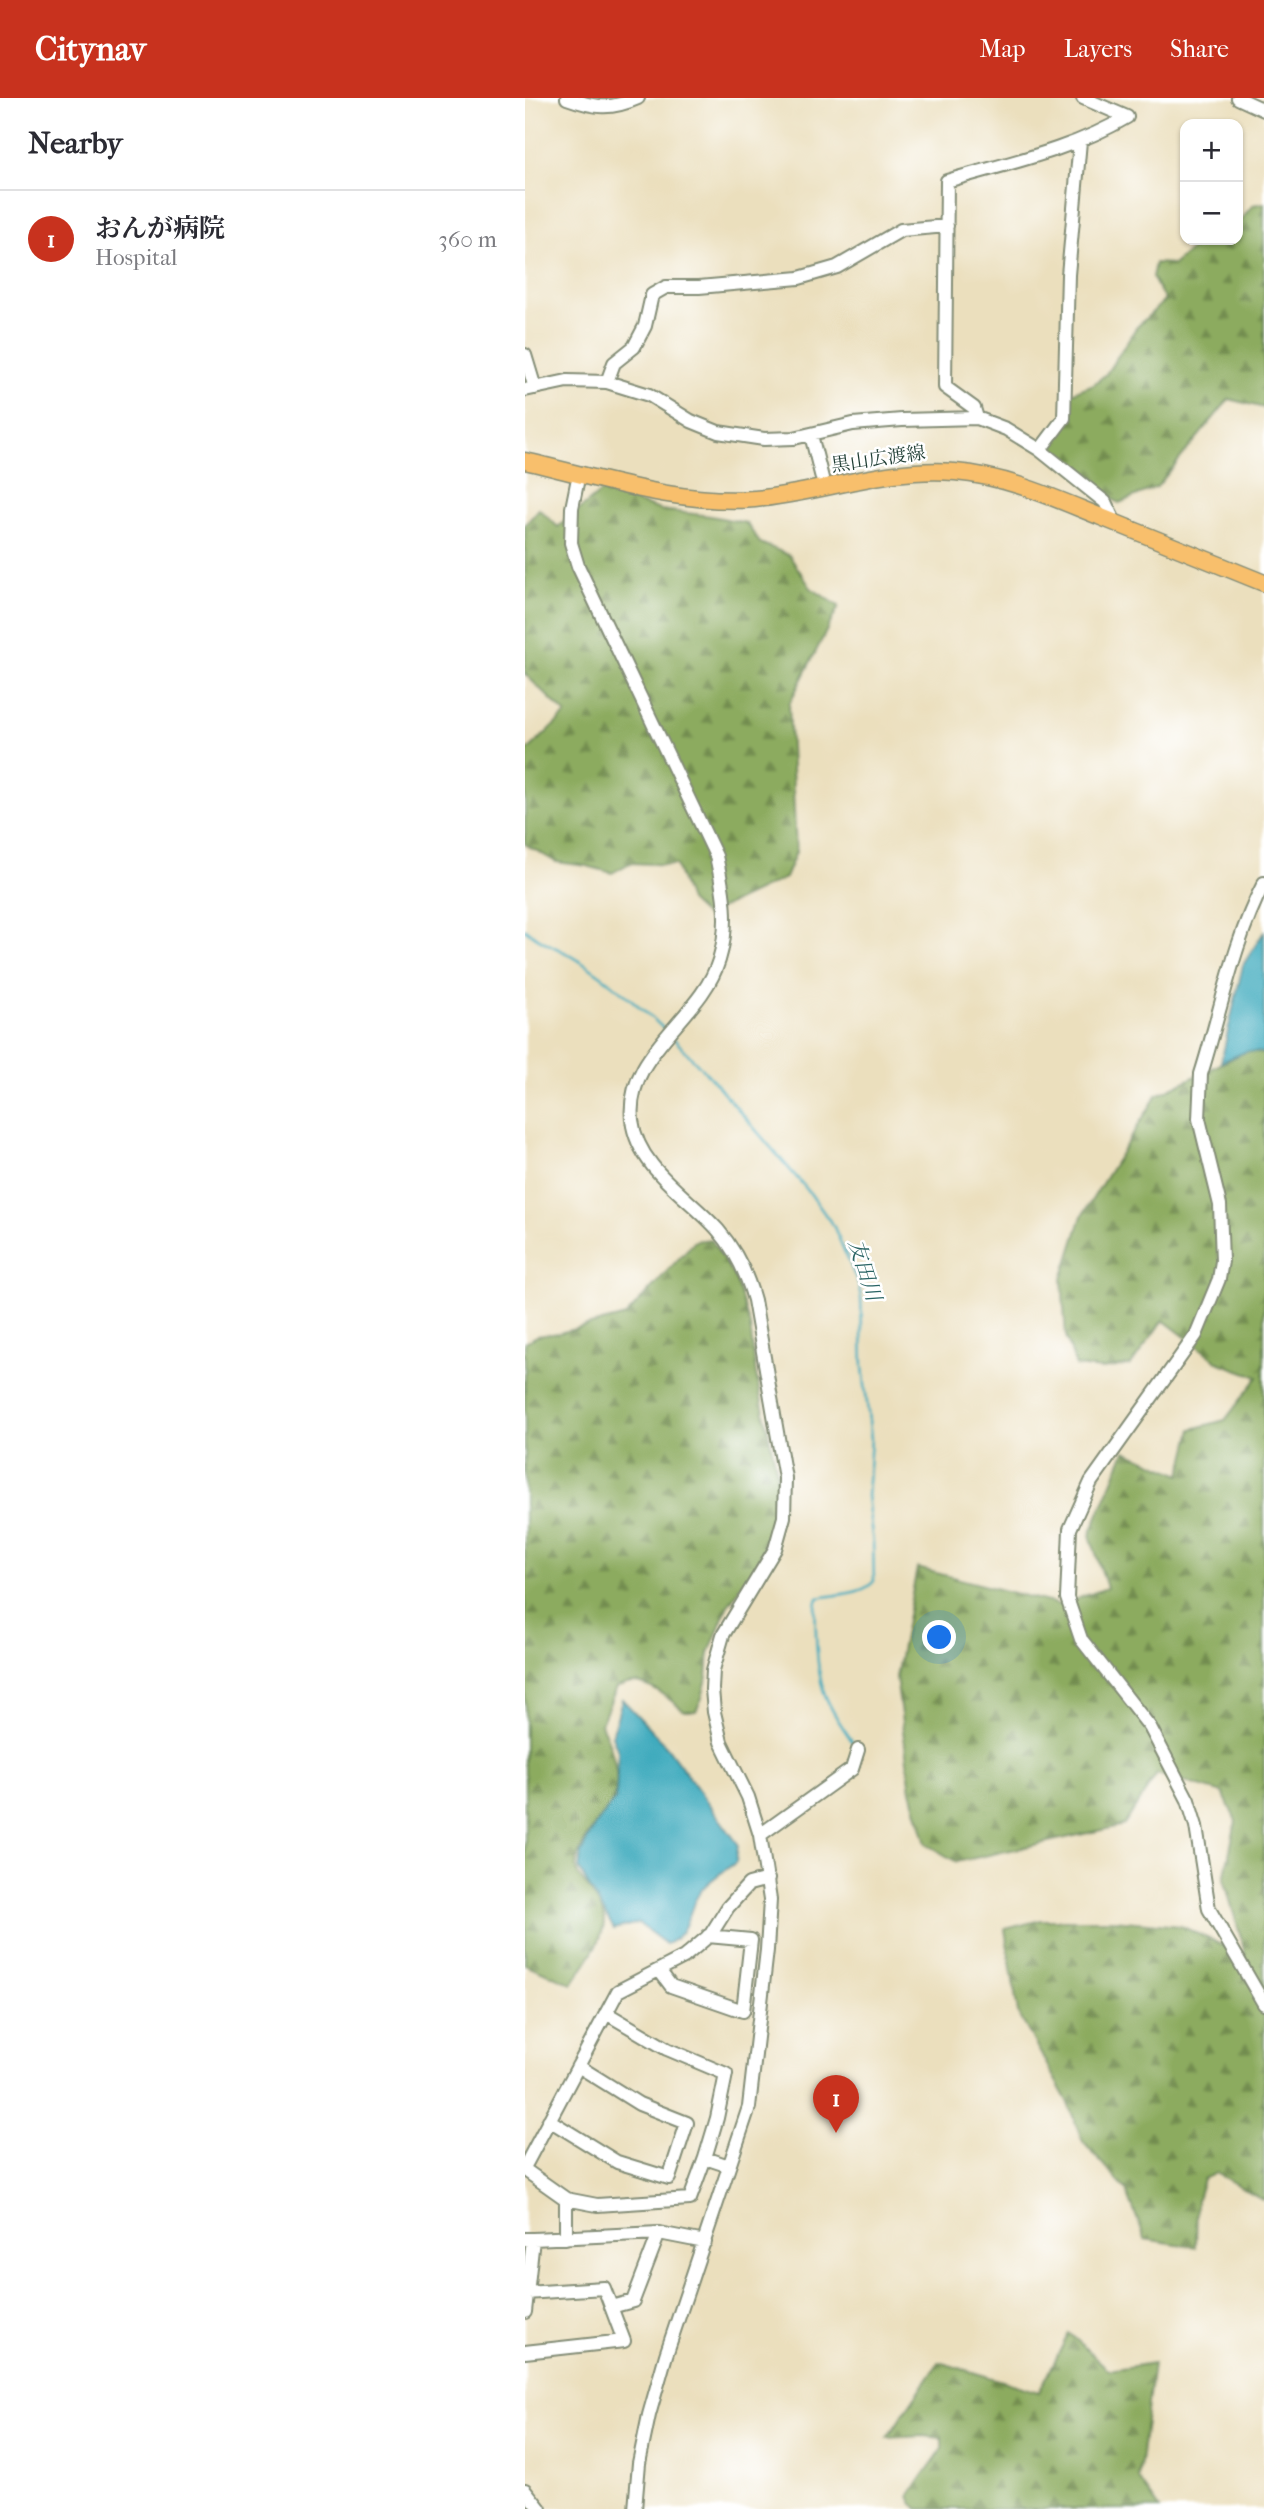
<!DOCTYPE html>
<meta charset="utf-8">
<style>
body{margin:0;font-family:"IM FELL French Canon","Noto Serif JP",serif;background:#f2f2f3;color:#2b2b33}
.controls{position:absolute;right:21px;top:21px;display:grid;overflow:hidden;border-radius:14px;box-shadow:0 2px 5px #0004}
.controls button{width:63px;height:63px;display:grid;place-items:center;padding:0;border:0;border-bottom:2px solid #e1e1e2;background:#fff;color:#2b2b33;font:35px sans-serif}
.you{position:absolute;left:415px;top:1540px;width:24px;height:24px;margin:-18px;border:5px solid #fff;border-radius:50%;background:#1a73e8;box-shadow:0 0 0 10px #1a73e833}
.badge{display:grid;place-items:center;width:46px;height:46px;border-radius:50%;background:#c8321e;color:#fff;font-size:23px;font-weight:700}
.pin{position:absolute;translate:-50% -58px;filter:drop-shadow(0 2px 4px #0008)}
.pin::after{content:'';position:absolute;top:37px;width:24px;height:21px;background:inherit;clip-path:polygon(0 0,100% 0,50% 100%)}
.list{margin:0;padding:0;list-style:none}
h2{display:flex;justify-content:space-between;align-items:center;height:91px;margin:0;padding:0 28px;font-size:30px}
h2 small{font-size:23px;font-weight:400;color:#7c7c81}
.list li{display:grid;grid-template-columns:46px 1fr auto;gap:21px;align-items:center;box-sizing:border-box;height:98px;padding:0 28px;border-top:2px solid #e1e1e2}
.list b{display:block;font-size:26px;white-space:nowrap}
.list p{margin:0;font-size:23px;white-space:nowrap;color:#7c7c81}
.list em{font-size:23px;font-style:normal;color:#7c7c81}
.map{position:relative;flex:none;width:739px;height:2411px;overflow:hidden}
header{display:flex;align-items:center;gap:42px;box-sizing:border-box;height:98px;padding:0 35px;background:#c8321e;color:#fff}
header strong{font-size:33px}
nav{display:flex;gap:38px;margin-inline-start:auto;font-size:24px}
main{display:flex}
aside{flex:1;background:#fff}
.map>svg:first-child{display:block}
</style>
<header>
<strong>Citynav</strong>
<nav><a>Map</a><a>Layers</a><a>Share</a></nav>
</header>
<main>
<aside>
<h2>Nearby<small></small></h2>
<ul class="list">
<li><span class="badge">1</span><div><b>おんが病院</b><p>Hospital</p></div><em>360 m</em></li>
</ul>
</aside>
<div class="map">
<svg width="739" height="2411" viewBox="0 0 739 2411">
<defs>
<pattern id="forest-firs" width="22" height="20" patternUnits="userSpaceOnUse" patternTransform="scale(1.75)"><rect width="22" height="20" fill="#8cab5f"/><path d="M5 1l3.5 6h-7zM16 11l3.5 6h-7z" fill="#728c4f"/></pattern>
</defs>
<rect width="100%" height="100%" fill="#fff"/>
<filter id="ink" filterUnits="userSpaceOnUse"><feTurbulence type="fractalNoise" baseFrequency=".0143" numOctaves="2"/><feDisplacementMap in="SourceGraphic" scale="14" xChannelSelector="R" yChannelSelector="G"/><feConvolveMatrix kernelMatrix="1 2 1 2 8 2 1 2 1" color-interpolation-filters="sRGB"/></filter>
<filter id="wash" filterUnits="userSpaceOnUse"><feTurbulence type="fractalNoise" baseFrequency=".00686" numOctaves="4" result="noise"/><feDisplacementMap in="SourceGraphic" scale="28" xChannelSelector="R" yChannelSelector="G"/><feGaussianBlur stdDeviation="1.57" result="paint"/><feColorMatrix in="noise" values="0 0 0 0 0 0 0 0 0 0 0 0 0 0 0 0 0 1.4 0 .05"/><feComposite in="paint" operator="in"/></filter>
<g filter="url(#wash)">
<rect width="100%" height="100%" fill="#ebdfbd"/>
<path fill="url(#forest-firs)" stroke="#56744a" stroke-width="2" d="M739,105V310L704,301L632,389L594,405L555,378L523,350L547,316L546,295L569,286L581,276L611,230L640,202L627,179L630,165L649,166L677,142H713V125L728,107Z
M77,393L135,412L186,418L221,425L235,445L264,457L286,490L314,508L264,606L271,754L260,780L180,818L164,803L151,767L105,765L87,775L62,768L31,764L0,746V655L41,616L0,576V427L14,411L33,429Z
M722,953L739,955V2102L691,2075L678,2081L672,2101L671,2149L620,2141L601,2092L558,2044L542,2003L493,1915L480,1831L516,1822H588L656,1828L721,1858L699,1781L711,1723L698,1695L632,1676L599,1727L432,1764L401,1746L386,1693L371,1579L392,1470L535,1507L582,1490L565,1437L600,1353L656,1377L667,1331L700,1322L733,1279L695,1265L638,1222L606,1267L577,1271L551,1268L541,1238L537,1181L557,1118L632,997Z
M186,1141L210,1180L225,1228L231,1277L252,1374L251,1425L229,1471L202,1509L184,1555L182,1580L177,1600L171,1613H159C146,1602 126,1585 108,1585C103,1585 96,1588 91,1590L76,1626C85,1645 99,1683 87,1703C79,1717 67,1728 60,1743C56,1750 51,1759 51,1768C51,1779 58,1782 64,1790C70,1799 80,1813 79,1824C78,1845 58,1868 47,1886L0,1866V1244L12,1238L34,1235L101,1218L170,1143Z
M544,2235L584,2272L628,2265L614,2381L635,2411H394L387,2405L384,2398L417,2351V2340L398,2338L362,2340L414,2264L514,2294Z"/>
<path fill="#3fabbe" stroke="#2f7479" stroke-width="2" d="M739,834V955L722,953L696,964L718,867Z
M97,1601L142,1649L213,1746L211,1764C201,1772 189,1779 180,1788C161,1807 167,1836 141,1846L113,1825L89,1831L54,1771L56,1755L69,1729L91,1700L93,1653L87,1638Z"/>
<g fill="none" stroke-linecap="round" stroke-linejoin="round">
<path stroke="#3fabbe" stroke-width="2.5" d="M0,831C17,846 38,851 56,864C87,884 115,908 141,933
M146,938L187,981L285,1095L309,1129L333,1185L336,1199L338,1269L346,1341L342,1398L348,1445L349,1483C338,1497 310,1496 293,1500C289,1510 291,1526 291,1537C293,1590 299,1604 330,1647"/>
</g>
</g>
<g filter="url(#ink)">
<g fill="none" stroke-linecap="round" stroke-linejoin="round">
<defs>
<path id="minor" d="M42,0C70,10 86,12 113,0
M713,0L739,12
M0,257L10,290
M82,284L89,265L109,249L120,228L127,197L141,189H174L274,180L312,169L376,132L422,128
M0,292L42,283L82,284L124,297L166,323L193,334L239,341L269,340L328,326L377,322L452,320L481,331L515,352L580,404L590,425
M452,320L449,310L420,289L422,83C483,65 547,52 602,19L558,0
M286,337L299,388
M515,352L539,320L543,177L555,43
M54,375L47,410L46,445L53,468L191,758C199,794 205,826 194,862C176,921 100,954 107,1022C113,1071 163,1098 193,1132C211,1153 222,1176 229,1202L260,1380L259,1419L250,1451L198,1537L188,1572L187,1591L189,1614L196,1644L223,1699L235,1737L245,1802L242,1852L224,2009L141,2257L124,2317L114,2365L110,2411
M739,785C708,844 696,913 676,976L674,1021L695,1107L697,1163L694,1181L671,1237L566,1384L545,1431L542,1500L556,1541L625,1629L663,1702L671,1728L684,1811L739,1906
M235,1737L327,1671L333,1652
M134,1872L146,1888L218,1913L226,1842L183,1838
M81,1915L142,1951L201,1976L192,2020L180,2060L204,2068
M24,2022L92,2064L144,2080L162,2025L114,2006L53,1968
M0,2068L93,1893L159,1859L186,1836L203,1809L224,1786L243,1781
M0,2072L41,2101V2140
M41,2101L72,2107L165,2101L180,2060
M8,2141L134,2135L180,2144
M0,2195L79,2190L99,2243L0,2254
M86,2209L108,2203L134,2135
M0,2214L8,2141H0
M0,2392L15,2411"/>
<path id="major" d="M0,363C74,380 153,407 230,401C298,395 361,368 430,374C481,378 529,400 576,419C631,441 685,463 739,485"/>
</defs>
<use href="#minor" stroke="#858e78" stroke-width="16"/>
<use href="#major" stroke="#858e78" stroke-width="19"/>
<use href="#minor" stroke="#fff" stroke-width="12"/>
<use href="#major" stroke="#f8bf6c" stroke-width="16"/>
</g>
</g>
<g text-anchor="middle" stroke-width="5" stroke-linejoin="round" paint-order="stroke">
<g font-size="19" fill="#1f3d34" stroke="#fff">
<text transform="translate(353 360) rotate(-8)" y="7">黒山広渡線</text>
</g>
<g font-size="21" font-style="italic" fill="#2a6464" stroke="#fff">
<text transform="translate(340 1172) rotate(72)" y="7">友田川</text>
</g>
</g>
</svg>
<div class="controls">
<button>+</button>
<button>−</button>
</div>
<div class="you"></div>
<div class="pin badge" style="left:311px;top:2035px">1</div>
</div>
</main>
